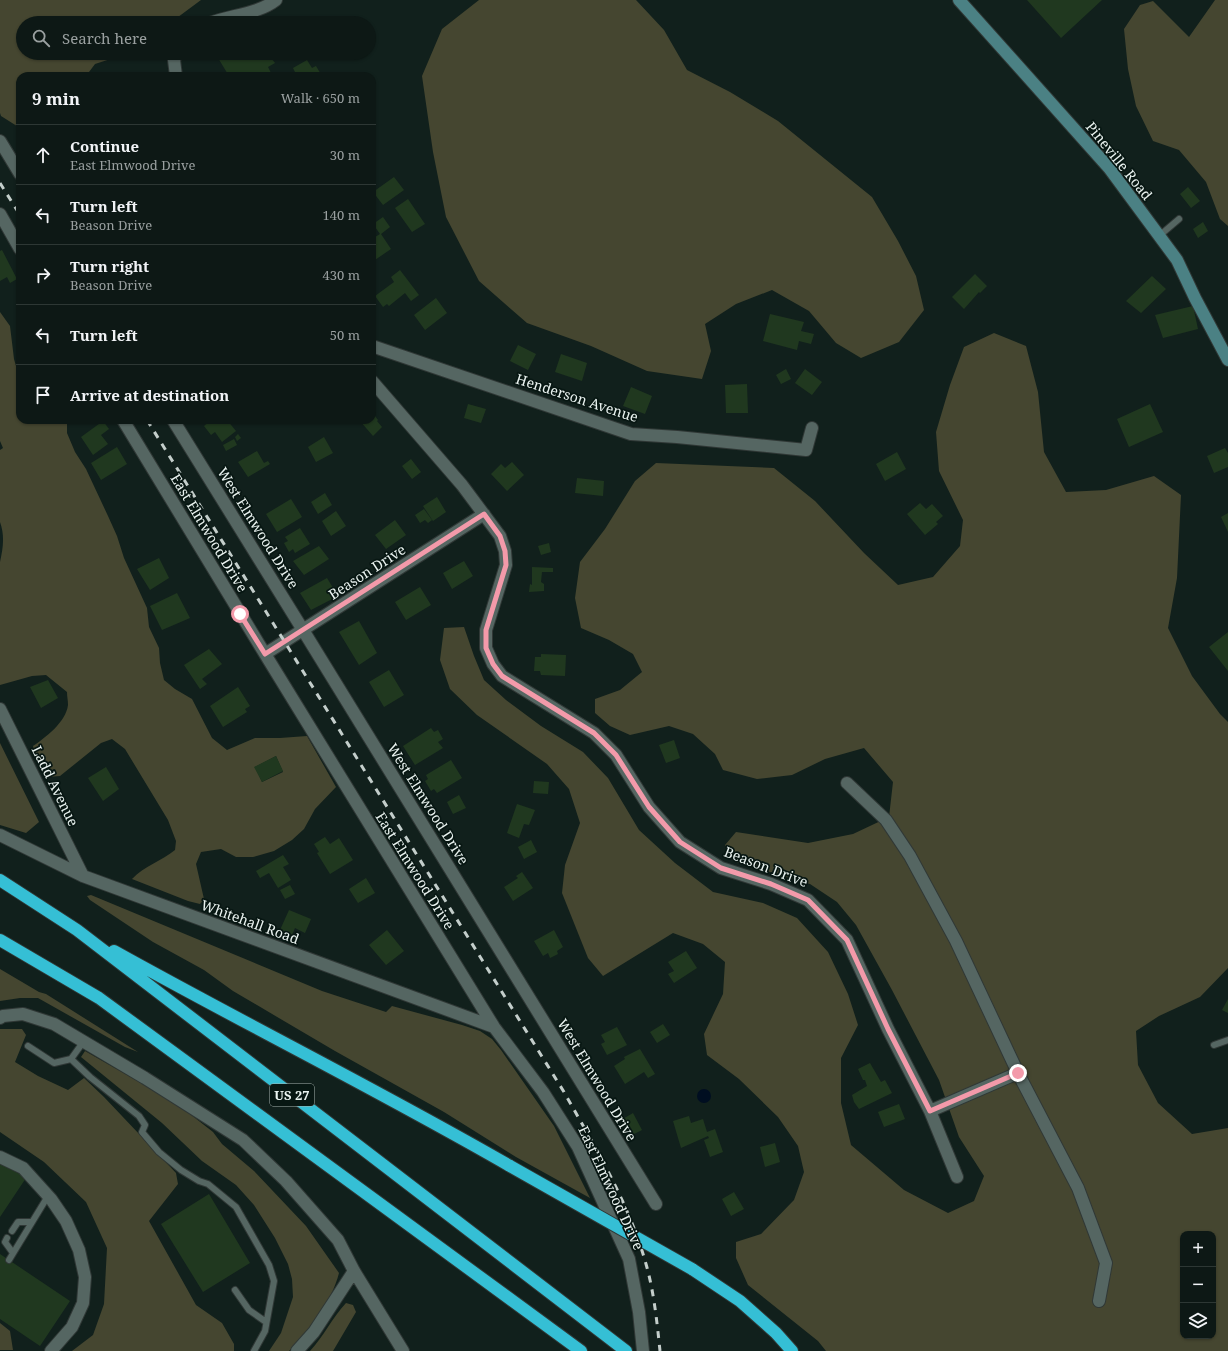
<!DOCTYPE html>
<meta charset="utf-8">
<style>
body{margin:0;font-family:"Noto Serif",serif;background:#1b2522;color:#f1f3f6}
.controls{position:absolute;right:12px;bottom:12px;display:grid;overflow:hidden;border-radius:8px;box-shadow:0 1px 3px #0004}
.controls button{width:36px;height:36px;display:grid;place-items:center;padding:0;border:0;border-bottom:1px solid #2d3734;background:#0d1815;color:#f1f3f6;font:20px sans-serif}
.stop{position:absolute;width:12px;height:12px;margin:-9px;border:3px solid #f39aaa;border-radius:50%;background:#fff}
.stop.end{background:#f39aaa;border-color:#fff;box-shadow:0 1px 4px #0008}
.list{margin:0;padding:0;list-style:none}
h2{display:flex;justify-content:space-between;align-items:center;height:52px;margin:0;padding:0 16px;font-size:17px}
h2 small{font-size:13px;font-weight:400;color:#9aa0a0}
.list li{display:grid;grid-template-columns:26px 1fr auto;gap:12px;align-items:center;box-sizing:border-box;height:60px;padding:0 16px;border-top:1px solid #2d3734}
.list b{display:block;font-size:15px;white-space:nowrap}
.list p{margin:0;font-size:13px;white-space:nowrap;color:#9aa0a0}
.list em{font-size:13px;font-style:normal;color:#9aa0a0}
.icon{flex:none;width:22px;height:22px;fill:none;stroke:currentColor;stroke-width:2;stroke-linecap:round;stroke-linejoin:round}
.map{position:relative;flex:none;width:1228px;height:1351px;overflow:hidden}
.search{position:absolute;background:#0d1815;box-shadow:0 1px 3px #0004;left:16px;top:16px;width:360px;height:44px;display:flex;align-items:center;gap:10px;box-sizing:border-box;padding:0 14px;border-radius:22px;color:#9aa0a0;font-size:15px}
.panel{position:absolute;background:#0d1815;box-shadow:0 1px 3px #0004;left:16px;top:72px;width:360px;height:352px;border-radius:12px}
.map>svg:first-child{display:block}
</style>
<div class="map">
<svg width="1228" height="1351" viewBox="0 0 1228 1351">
<rect width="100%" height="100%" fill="#11201c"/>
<path fill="#454630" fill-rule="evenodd" d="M0,0H201L170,23H23V53H129L95,64L86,76H20V128L1,116L0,113Z
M479,0H636L664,30L687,70L730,92L778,121L872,197L898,241L916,276L924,310L899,342L861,358L836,343L809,311L772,290L736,304L705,324L711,351L702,379L647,371L591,346L527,323L479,281L446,217L433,152L422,76L442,29Z
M1215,0H1228V226L1220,219L1206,182L1179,150L1153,141L1136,106L1128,69L1124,29L1140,5L1153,1L1189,37Z
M0,312L10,326L14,359L20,380V420H62L67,422V433L75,452L86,469L108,516L117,536L124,558L147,608L149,627L159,648L160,663L164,680L175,689L192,699L212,738L227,750L255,738H280L307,736L336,787L315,809L304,829L292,840L274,851L253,857H236L221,849L201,852L196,864L204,899L200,904L188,901L132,879C144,866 162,861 175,850L176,841L168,820L125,749L112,739L101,743L60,776L47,777L39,768L33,746C45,738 66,722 68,705C68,701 67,696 67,692L46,675L32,676L0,685V562C3,548 5,536 0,522V450L3,448L0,441ZM276,756L283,772L262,782L255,767Z
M994,333L1026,346L1038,392L1044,452L1066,492L1106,490L1154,476L1181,495L1177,578L1168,628L1192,676L1220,714L1228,722V968L1200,997L1159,1016L1136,1031L1138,1065L1158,1103L1192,1134L1228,1128V1351H826L818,1341L748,1285L736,1258V1242L761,1234L794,1200L804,1172L798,1146L778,1117L739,1079L707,1055L704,1034L723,994L725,962L703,944L673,933L603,976L588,958L562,893L565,865L580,823L569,789L547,764L477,715L450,689L440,660L444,628L464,627L474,656L484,680L506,700L541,726L583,752L608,778L639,830L675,863L713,892L763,903L797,918L828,952L848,994L858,1025L841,1058V1103L851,1145L904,1190L948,1213L974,1201L984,1176L959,1137L939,1080L892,990L856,925L837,902L810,884L733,861L725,845L736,832L808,843L853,834L889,817L893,782L864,748L825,759L792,775L757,779L723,770L715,754L693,734L669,726L630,735L610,726L595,713V699L620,690L642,672L633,654L609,640L581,628L575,598L580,562L605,529L635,481L656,463L774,468L815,501L864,553L898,585L933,577L960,546L963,520L939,471L936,432L950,385L964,347ZM1183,1234H1213V1336H1183Z
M0,743L39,822L26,833L0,825Z
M91,895L322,991L386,1012L392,1006L462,1025L480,1031L492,1039L501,1050L554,1126L590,1198L516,1157L444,1112L335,1051L233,991L204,970L153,942L90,900L87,896Z
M0,969L39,992L46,994L138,1052L125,1047L38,998H20L0,1001Z
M0,1029H22L26,1035L15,1062L38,1076L68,1090L84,1078L104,1097L176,1173L178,1184L149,1221L196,1305L222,1323L234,1344V1351H72L93,1335L104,1304L107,1248L86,1202L44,1162L0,1132Z
M85,1051L155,1091L190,1114L213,1132L222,1144L254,1171L306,1226L339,1273C332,1301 309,1331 289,1351H269L281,1333L293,1297L292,1279L288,1264L275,1238L254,1205L236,1185L202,1161L162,1123L81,1057Z
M346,1303L353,1305L356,1312L336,1346L333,1351H310C324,1336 332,1318 346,1303Z
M0,1323L10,1331L13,1350H0Z"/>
<path fill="#000e21" d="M697 1096a7 7 0 1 1 14 0a7 7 0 1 1-14 0Z"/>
<path fill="#20381f" d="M1027,0H1102L1061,38Z
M215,53H281L272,59L275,63L268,67L272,75L270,76H263L260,72L253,76H229Z
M307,60L312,68L316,66L322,76H297L293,68Z
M394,177L404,190L383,205L373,192Z
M1188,187L1200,201L1191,208L1180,194Z
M408,199L425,224L412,232L395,208Z
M383,217L390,227L381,234L391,249L372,262V239L380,234L373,224Z
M1203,222L1208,231L1198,238L1193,229Z
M2,250L17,279L10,283L7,277L0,281V251Z
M400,270L419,295L411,301L405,293L389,306L387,304L383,307L375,296L394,282L391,277Z
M975,274L987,286L980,293L979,292L964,309L952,297Z
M1152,276L1166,289L1141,313L1126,301Z
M436,298L447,313L425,330L414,315Z
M1193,306L1198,329L1163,338L1155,315Z
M770,314L804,322L801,331L814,334L811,344L799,341L797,350L763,341Z
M518,345L536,354L528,370L510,361Z
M561,354L587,363L582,381L555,372Z
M786,369L791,379L781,384L776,375Z
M805,369L822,382L812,395L795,383Z
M747,384L748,413H726L725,385Z
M631,387L652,396L645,414L623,406Z
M468,404L486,409L481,423L464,418Z
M1150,404L1163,432L1129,447L1117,419Z
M372,412L378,420L377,421L382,427L373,436L360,421L372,420Z
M211,420H227L236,431L222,442L215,432L211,435L204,426Z
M103,421L109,429L101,435L108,444L93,455L81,437Z
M238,434L241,438L237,441L235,437Z
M324,437L333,453L316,462L308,447Z
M234,439L237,445L226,451L223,445Z
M117,447L127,464L101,480L91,463Z
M1225,448L1228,453V467L1214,473L1207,456Z
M257,451L264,463L268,461L270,464L248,477L238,462Z
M897,452L906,469L885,481L876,464Z
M411,459L421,472L412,479L402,466Z
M512,462L524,475L507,491L491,474L501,464L505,468Z
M577,478L604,481L603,496L575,493Z
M325,493L332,505L318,514L311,502Z
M437,497L446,512L433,521L423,506Z
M291,499L302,517L277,532L266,514Z
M920,503L926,509L932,504L943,516L936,522L938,524L925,535L907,514Z
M424,509L432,520L428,523L425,520L420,523L415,515Z
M336,511L346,526L331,536L322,521Z
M1228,513V532L1221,517Z
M395,520L406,535L386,549L375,535Z
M300,528L310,544L295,553L293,549L289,552L284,543L288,541L285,537Z
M549,543L551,552L541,555L538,546Z
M319,546L329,559L304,575L293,561Z
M159,558L169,578L150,590L137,569Z
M464,561L473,576L452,589L443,573Z
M532,567L553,568V572H542L541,582L544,584V591L529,592L530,584L532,585Z
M327,578L338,596L311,610L300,593Z
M420,587L431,605L406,620L395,602Z
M177,593L190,618L162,630L150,606Z
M359,621L377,653L359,665L339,632Z
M1228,632V671L1209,647Z
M209,649L222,664L202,679L207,684L200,689L184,665Z
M541,654L566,655L565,676L541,675L540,671H534L535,657H541Z
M389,670L404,695L384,707L369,682Z
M48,680L58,698L41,708L30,687Z
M238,687L250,706L245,709L247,712L223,727L210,706Z
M431,728L434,732L438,730L443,739L438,742L443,748L415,765L403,746Z
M674,740L680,758L666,763L659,745Z
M276,756L283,771L262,782L254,767Z
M451,760L462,778L437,793L434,789L431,791L425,781L428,779L426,775Z
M106,767L119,789L103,801L88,778Z
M534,781L549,782L548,794L533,793Z
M459,795L466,808L453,814L447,802Z
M517,804L535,810L529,825L524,824L519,838L507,833Z
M325,837L330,844L339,838L353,860L330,874L317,853L319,852L314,844Z
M531,840L537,852L524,859L518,847Z
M283,855L289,864L283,867L291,880L278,888L269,873L260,878L256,871Z
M522,872L533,888L513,901L504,887L518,878L516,876Z
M366,878L375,893L358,903L349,889Z
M290,885L295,894L285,899L280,890Z
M289,910L311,919L305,933L295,928L292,935L280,930Z
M387,930L404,951L386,965L369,945Z
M554,930L563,947L557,951L558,954L550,958L548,953L543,956L534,941Z
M686,951L697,968L674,983L668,974L674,971L668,962Z
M1228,999V1013L1222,1010Z
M663,1024L670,1035L657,1043L650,1032Z
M617,1027L627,1045L607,1055L601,1044L605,1042L601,1035Z
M640,1049L655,1074L648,1078L644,1072L625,1084L614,1066L625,1059L624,1057Z
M870,1063L881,1082L885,1080L892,1093L859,1109L854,1102L852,1095L867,1086L865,1080H863L858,1069Z
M899,1104L905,1119L884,1127L878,1112Z
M633,1113L642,1130L630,1136L621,1120Z
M689,1116L691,1123L703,1119L707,1132L715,1129L723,1152L710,1157L704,1140L709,1138L708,1136L681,1148L673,1121Z
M775,1143L780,1162L765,1167L760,1147Z
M0,1161L26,1178L0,1217Z
M734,1192L744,1209L731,1216L722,1199Z
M209,1194L250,1263L203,1292L161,1224Z
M0,1254L70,1301L40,1346L0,1319Z"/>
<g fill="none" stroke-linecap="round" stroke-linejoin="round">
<defs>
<path id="lane" d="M1159,236L1179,219
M1214,1045L1228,1040
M28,1046L54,1063L71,1059
M71,1059L90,1077L139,1116L145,1125L142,1132L159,1152L181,1170L199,1181L208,1184L236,1207L269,1265L274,1281L265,1331L254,1351
M71,1059L84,1041
M12,1231L18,1222H32
M7,1238L5,1242L13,1253
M9,1260L48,1196
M235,1290L249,1310L266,1322"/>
<path id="street" d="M210,23C231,15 258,14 276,0
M176,76L174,60L177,53
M0,141L20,174
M0,214L20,249
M372,346L631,434L677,437L806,450L812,428
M372,381L462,485L500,536L505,551L506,565L486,630V648L493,664L502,676L594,733L616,755L649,807L680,842L721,868L771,884L808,900L847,940L888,1029L930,1111L957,1177
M123,420L265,654L494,1027L543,1092L578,1147L629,1259L639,1312L643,1351
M173,420L303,630L656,1204
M265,654L484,514
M0,709L83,876
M847,783L886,820L910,856L956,941L1018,1073L1078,1188L1106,1263L1099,1301
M0,835L83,876L494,1027
M0,1018L3,1016L23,1014L54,1024L145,1078L243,1140L286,1181L338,1240L354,1271L403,1351
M930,1111L1018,1073
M0,1157L23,1168L51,1199L66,1221L79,1250L85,1277L83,1303L72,1327L51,1351
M297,1351L314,1332L354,1271"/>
<path id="secondary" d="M959,0L1109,168L1177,260L1195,298L1228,360"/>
<path id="highway" d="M0,880L77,930L626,1351
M0,940L99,998L581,1351
M114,951C245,1024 380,1091 510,1166
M692,1269L740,1301L776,1333L792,1351"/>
</defs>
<use href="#lane" stroke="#303836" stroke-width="8"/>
<use href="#street" stroke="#303836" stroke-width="14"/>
<use href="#secondary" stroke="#303836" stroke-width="14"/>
<use href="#highway" stroke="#303836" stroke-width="14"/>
<use href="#lane" stroke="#556662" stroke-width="6"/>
<use href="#street" stroke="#556662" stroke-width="12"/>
<use href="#secondary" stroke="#4b8184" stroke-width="12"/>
<use href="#highway" stroke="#35bfd5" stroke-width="12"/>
<path stroke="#c4cecb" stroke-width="3" stroke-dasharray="7 7" stroke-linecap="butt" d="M0,183L20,215
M147,420L564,1092C595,1147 629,1203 646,1264C654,1292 657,1322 660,1351"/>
<defs>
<path id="highway-bridge" d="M510,1166L692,1269"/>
</defs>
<use href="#highway-bridge" stroke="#303836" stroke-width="14" stroke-linecap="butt"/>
<use href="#highway-bridge" stroke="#35bfd5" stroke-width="12"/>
</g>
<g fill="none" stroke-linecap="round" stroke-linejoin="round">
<path stroke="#f39aaa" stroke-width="5" d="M240,614L265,654L484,514L500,536L505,551L506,565L486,630V648L493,664L502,676L594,733L616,755L649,807L680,842L721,868L771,884L808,900L847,940L888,1029L930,1111L1018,1073"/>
</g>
<g text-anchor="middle" stroke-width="3.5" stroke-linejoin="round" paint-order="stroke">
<rect fill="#081713" stroke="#a6b1ae" stroke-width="1" x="270" y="1084" width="44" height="22" rx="3"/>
<g font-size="13" font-weight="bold" fill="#eaf3f0">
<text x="292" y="1100">US 27</text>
</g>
<g font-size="14" fill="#eaf3f0" stroke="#081713">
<text transform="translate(1119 161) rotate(51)" y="5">Pineville Road</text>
<text transform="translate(577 398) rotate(18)" y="5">Henderson Avenue</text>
<text transform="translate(258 528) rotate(58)" y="5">West Elmwood Drive</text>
<text transform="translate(209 533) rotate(59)" y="5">East Elmwood Drive</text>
<text transform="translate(367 572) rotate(-33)" y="5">Beason Drive</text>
<text transform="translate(55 786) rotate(64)" y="5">Ladd Avenue</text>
<text transform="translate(428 804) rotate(58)" y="5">West Elmwood Drive</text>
<text transform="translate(766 867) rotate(21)" y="5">Beason Drive</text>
<text transform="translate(415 871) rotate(58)" y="5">East Elmwood Drive</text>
<text transform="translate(250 922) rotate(20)" y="5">Whitehall Road</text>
<text transform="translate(597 1080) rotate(59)" y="5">West Elmwood Drive</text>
<text transform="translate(611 1188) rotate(65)" y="5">East Elmwood Drive</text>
</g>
</g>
</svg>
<div class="controls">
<button>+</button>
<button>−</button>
<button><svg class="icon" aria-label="layers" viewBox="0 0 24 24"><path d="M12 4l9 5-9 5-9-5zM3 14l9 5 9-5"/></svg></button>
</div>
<div class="stop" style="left:240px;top:614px"></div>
<div class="stop end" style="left:1018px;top:1073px"></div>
<div class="search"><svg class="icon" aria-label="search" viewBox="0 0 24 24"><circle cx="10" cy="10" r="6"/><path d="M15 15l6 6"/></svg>Search here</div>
<section class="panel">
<h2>9 min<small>Walk · 650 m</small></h2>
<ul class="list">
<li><svg class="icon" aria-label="ahead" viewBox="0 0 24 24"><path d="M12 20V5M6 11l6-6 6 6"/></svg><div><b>Continue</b><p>East Elmwood Drive</p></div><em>30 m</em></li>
<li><svg class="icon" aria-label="left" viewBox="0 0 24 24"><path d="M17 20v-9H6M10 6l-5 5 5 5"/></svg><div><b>Turn left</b><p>Beason Drive</p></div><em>140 m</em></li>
<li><svg class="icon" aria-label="right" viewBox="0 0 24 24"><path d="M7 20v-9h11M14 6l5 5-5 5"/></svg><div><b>Turn right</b><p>Beason Drive</p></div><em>430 m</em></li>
<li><svg class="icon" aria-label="left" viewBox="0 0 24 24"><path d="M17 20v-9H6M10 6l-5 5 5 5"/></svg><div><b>Turn left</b></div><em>50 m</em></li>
<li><svg class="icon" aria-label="arrive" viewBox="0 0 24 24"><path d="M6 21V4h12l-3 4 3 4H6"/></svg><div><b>Arrive at destination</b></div></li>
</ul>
</section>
</div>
